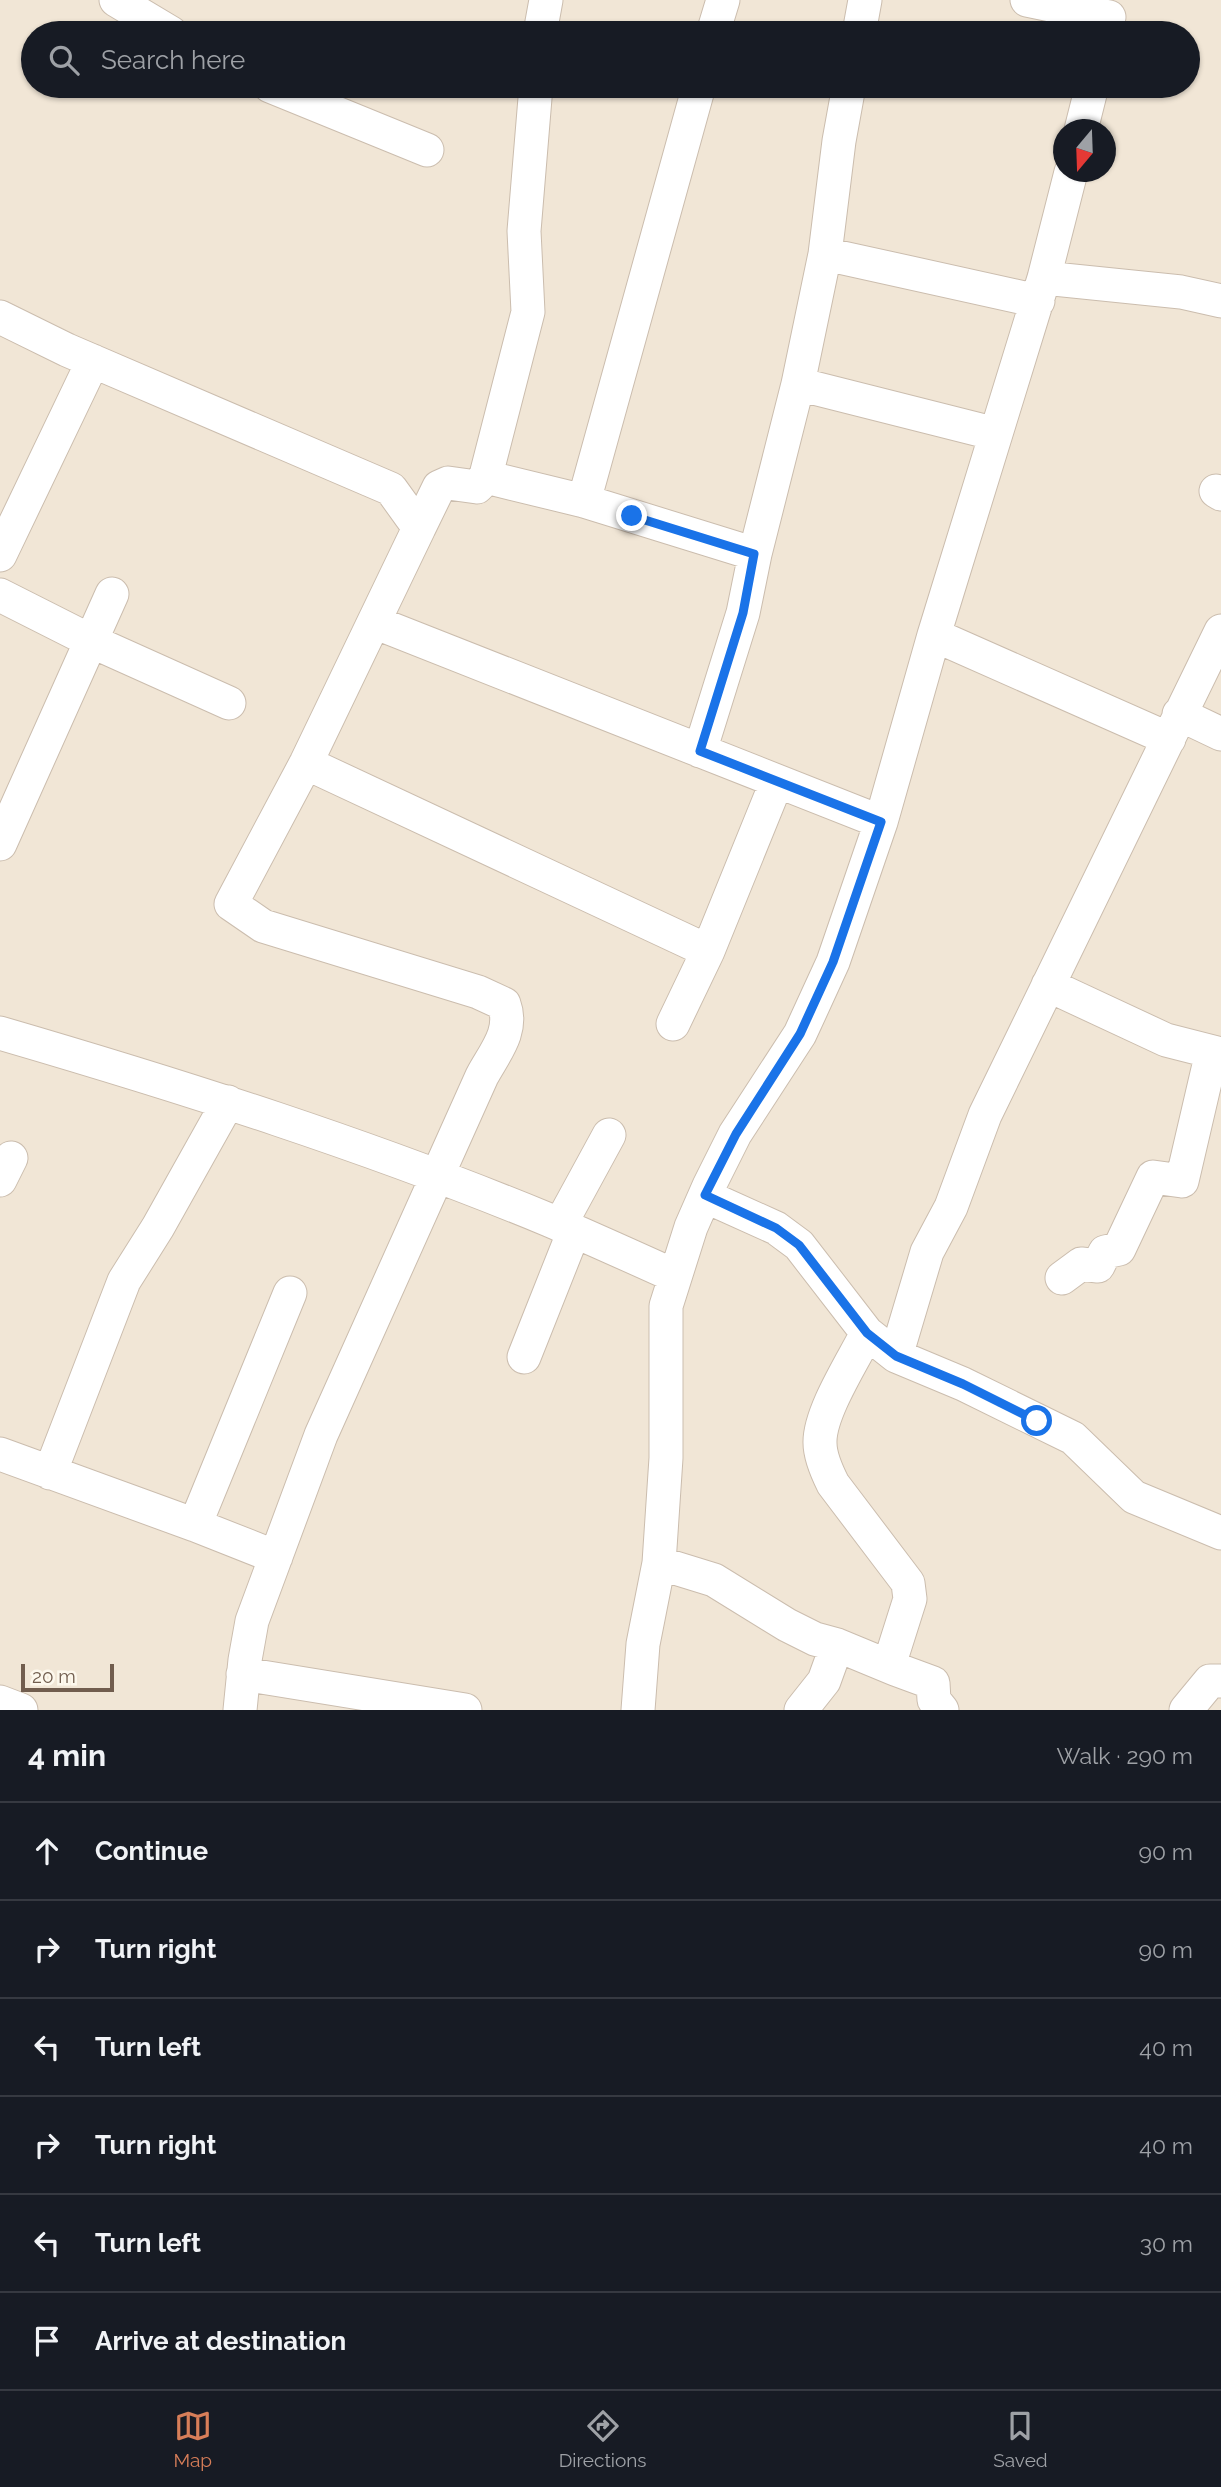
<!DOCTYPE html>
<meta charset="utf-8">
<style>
body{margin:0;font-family:Raleway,sans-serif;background:#242831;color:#f1f3f6}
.compass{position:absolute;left:1053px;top:119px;width:63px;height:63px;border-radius:50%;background:#171b24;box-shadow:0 2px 5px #0004;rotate:199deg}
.scale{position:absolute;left:21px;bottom:18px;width:93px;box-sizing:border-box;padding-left:7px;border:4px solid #715d4e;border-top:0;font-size:19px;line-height:24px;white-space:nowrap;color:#715d4e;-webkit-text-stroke:5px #fdf8ed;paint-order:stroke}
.stop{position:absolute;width:21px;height:21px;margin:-16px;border:5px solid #1a73e8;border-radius:50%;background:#fff}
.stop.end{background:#1a73e8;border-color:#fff;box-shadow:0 2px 7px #0008}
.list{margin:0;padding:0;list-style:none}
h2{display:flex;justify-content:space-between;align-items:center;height:91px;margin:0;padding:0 28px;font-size:30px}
h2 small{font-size:23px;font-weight:400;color:#9ea1a6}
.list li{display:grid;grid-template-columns:46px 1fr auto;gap:21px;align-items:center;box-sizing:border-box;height:98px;padding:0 28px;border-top:2px solid #363941}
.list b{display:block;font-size:26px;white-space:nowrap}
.list em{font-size:23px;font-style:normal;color:#9ea1a6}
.icon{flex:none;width:38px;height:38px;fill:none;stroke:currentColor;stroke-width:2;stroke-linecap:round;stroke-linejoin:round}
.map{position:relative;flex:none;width:1221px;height:1710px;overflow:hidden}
.search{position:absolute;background:#171b24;box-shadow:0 2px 5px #0004;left:21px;right:21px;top:21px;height:77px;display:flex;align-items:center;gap:18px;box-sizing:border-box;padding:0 24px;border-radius:38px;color:#9ea1a6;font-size:26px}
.sheet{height:679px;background:#171b24}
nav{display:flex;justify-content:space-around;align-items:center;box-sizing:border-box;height:98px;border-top:2px solid #363941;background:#171b24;font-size:19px;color:#9ea1a6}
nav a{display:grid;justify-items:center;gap:4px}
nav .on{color:#d77e59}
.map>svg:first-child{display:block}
</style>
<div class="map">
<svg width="1221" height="1710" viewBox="0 0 1221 1710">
<rect width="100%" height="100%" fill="#faf4e7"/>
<path fill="#f1e6d6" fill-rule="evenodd" d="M0,0H1221V1710H0ZM33,33H1188V86H33ZM1064,130H1106V172H1064Z"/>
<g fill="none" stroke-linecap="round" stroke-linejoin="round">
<defs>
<path id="street" d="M116,0L171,33
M1027,0L1109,17
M540,33L546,0
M713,33L723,0
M859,33L865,0
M270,86L427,150
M1081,130L1092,86
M825,254L1038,301
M1044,278L1181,292L1221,301
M0,317L67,350L391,489L419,528L306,763L231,904L263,926L478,992L504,1004C514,1031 495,1052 482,1076L321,1435L252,1621L245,1660L240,1710
M798,384L996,434
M485,479L528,312L524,231L536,86
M1216,491L1221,494
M584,501L699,86
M419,528L439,487L448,483L477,487L485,479H494L584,501L755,554
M0,555L93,361
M0,595L91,641L229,703
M374,622L881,822
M934,635L1169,739
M1179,714L1221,734
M700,751L743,613L755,554L798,384L825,254L839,141L849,86
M306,763L708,951
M0,844L112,594
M1048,985L1166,1040L1221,1054
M673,1024L708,951L777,781
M0,1033C185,1087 370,1146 549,1220C591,1238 633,1257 675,1276
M0,1180L11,1158
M705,1196L776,1228L799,1245L867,1333L896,1356L963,1384L1073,1438L1134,1497L1221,1533
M560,1225L609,1135
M1062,1278L1081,1264L1098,1266L1105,1252L1119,1249L1153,1177L1182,1181L1212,1052
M867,1333C853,1361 819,1413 820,1443C820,1457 827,1472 833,1484L908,1583L910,1599L891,1659L895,1669L933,1683L934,1700L942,1710
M896,1356L927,1252L951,1207L985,1115L1221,631
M524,1357L574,1231
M0,1454L195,1525L276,1557
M50,1473L124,1281L158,1227L228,1102
M195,1525L290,1293
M659,1563L714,1580L787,1625L815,1639L837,1645L895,1669
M243,1674L465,1710
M0,1702L21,1710
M638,1710L643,1644L659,1563L666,1458V1306L691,1227L709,1186L735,1134L800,1034L833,962L881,822L934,635L1044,278L1071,172
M801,1710L824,1681L837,1645
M1186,1710L1210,1681H1221"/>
</defs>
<use href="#street" stroke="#cbbdae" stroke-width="35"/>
<use href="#street" stroke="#fff" stroke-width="33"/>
</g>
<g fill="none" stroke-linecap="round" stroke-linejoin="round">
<path stroke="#1a73e8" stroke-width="9" d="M632,516L754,554L743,613L700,751L881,822L833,962L800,1034L736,1134L705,1195L776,1228L799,1245L867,1333L896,1356L963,1384L1037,1421"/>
</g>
</svg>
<svg class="compass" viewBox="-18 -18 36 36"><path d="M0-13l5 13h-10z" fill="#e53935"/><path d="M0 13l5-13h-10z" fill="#9ea1a6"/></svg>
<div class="scale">20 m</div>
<div class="stop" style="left:1037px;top:1421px"></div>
<div class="stop end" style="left:632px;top:516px"></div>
<div class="search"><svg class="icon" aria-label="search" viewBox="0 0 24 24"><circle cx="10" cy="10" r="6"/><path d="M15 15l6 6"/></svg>Search here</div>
</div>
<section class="sheet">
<h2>4 min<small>Walk · 290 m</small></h2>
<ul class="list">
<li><svg class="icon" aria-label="ahead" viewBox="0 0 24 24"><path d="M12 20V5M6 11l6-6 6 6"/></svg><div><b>Continue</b></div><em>90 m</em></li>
<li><svg class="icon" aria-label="right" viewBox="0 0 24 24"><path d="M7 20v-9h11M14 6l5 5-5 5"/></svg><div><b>Turn right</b></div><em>90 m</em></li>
<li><svg class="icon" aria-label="left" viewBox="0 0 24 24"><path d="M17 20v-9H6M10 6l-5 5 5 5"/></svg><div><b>Turn left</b></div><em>40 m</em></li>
<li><svg class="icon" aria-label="right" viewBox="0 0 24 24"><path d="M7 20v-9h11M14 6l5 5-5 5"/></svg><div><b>Turn right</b></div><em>40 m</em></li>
<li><svg class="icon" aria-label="left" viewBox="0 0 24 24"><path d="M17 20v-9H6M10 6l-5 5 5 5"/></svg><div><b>Turn left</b></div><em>30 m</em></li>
<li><svg class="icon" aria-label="arrive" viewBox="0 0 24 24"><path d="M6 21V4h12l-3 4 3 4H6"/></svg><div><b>Arrive at destination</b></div></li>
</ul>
</section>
<nav>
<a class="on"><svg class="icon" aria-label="map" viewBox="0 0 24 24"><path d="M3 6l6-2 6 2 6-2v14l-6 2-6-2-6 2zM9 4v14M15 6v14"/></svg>Map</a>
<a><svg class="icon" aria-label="directions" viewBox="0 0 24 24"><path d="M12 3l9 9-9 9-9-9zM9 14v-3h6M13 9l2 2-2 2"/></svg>Directions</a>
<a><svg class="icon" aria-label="saved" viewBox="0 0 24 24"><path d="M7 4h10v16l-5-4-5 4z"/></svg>Saved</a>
</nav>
